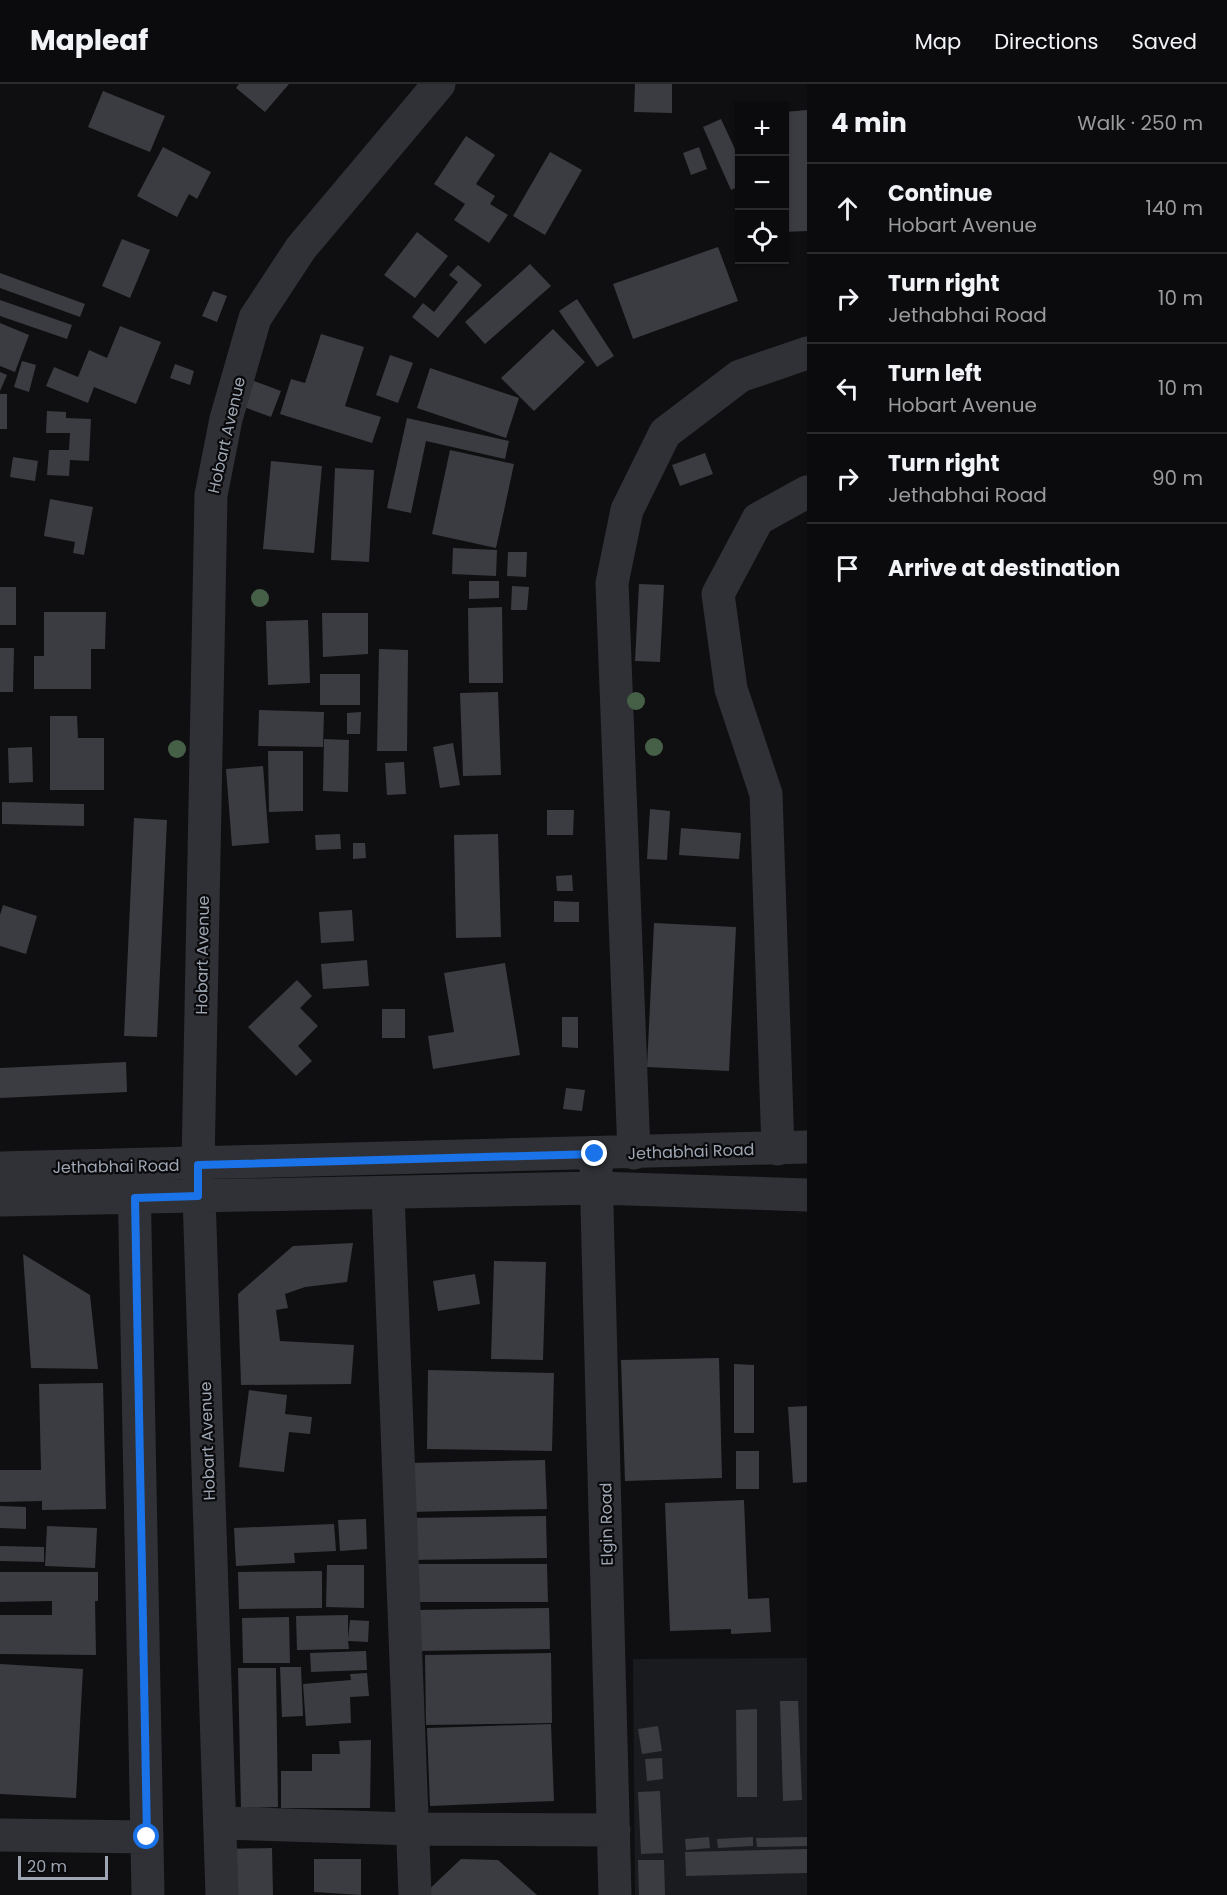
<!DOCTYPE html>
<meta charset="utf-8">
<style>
body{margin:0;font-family:Poppins,sans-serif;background:#141416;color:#f1f3f6}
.controls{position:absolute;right:18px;top:18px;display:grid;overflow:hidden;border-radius:0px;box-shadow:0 2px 4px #0004}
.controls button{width:54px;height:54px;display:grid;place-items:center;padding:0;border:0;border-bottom:2px solid #2b2b2e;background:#0b0b0d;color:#f1f3f6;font:30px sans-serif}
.scale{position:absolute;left:18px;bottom:15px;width:90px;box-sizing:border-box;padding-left:6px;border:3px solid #9ea6b3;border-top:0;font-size:16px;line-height:21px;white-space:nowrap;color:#9ea6b3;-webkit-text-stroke:4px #0a0a0c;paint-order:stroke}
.stop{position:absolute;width:18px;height:18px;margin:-14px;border:4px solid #1a73e8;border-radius:50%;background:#fff}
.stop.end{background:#1a73e8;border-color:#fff;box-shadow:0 2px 6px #0008}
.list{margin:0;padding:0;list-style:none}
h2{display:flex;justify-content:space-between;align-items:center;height:78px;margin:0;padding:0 24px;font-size:26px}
h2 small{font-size:20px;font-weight:400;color:#9a9b9d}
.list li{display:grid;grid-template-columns:39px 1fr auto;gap:18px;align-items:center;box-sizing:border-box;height:90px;padding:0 24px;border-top:2px solid #2b2b2e}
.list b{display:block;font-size:22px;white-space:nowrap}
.list p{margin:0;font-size:20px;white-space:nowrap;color:#9a9b9d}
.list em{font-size:20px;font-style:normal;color:#9a9b9d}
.icon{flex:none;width:33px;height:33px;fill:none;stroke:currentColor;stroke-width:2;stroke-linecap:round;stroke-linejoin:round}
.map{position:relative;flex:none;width:807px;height:1811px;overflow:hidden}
header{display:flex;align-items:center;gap:36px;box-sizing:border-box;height:84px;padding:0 30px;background:#0b0b0d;border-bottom:2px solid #2b2b2e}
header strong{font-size:28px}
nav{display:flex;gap:33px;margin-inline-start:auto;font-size:21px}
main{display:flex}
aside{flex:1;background:#0b0b0d}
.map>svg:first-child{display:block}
</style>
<header>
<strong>Mapleaf</strong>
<nav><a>Map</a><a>Directions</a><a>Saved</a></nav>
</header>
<main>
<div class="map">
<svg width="807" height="1811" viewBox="0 0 807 1811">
<rect width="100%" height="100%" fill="#0f0f11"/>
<path fill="#1a1b1e" d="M807,1574V1811H635L633,1575Z"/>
<path fill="#3b3c41" d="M239,0H289L265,28L236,4Z
M635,0H672V29L634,28Z
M103,7L165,32L150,68L88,43Z
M807,26V147L784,148V28Z
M721,35L740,76V102L731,106L703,43Z
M466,52L495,71L476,100L495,112L490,120L508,131L489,159L454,136L465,120L434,100Z
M163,63L211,88L197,115L189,110L177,133L137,112Z
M699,63L707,85L691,91L683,69Z
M550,68L582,86L545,151L513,132Z
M417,148L448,172L415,214L384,191Z
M122,155L150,166L130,214L102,202Z
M718,163L738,217L633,255L613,200Z
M530,180L551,202L485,260L465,238Z
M458,181L482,201L438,254L412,233L423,219L434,228L458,198L449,191Z
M0,189L85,220L80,233L0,204Z
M213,207L227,212L217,238L202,232Z
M577,215L614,272L597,283L559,227Z
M0,216L72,241L67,255L0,232Z
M0,239L29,251L15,288L0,282Z
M120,242L161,258L136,320L94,303L88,319L46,302L54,283L78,293L89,266L107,274Z
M553,245L585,278L534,327L501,294Z
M321,250L364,263L345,322L381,333L372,359L280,330L291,295L305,299Z
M390,271L413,279L398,319L376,311Z
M22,277L36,281L29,308L14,303Z
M175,280L194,287L190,301L170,294Z
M430,284L519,314L506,354L417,324Z
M0,288L7,291L0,307Z
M254,297L281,307L271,333L244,323Z
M0,310H7V345H0Z
M47,327L66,328V334L91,335L89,377L70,376L69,392L47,391L49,366H69L70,349H46Z
M407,334L509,357L505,375L426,357L411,429L387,424Z
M450,366L514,380L496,464L432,450Z
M705,369L713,390L680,402L672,381Z
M13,373L38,377L35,397L10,393Z
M271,377L322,382L314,469L263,465Z
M335,384L374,386L369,478L331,476Z
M50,415L93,423L84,471L73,469L75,458L44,452Z
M453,464L497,466L496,492L452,490Z
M508,468H527L526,493L507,492Z
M469,497H499V514L469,515Z
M639,500L664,501L660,578L635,577Z
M512,502L529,503L527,526H511Z
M0,503H16V541H0Z
M502,523L503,599H469L468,524Z
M44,528H106L105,565H91V605H34V572H44Z
M322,529H368V570L323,573Z
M308,536L310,599L268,601L266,537Z
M0,564H14L13,608H0Z
M379,565L408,566L407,667H377Z
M320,590H360V621H320Z
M498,608L501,691L463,692L460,609Z
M259,626L324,628L323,663L258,662Z
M361,628L360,650H347V629Z
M50,632H77L78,654H104V706H50Z
M324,655L349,656L348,708L323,707Z
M453,659L460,701L440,704L433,663Z
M32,663L33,698L9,699L8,664Z
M268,667H303V727L269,728Z
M404,678L406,710L387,711L385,679Z
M263,682L269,759L232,762L226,685Z
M2,718L84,720V742L2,740Z
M650,725L670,727L667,776L647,775Z
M547,726H574L573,751H547Z
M134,734L167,736L157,953L124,952Z
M681,744L741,749L739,775L679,771Z
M340,750L341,765L316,766L315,751Z
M498,750L501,853L456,854L454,751Z
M353,759H365L366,774L353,775Z
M572,791L573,807H557L556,792Z
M554,817L579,818V838H554Z
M3,821L37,832L26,870L0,862V831Z
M352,826L354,857L321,859L319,828Z
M654,839L736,843L729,987L647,983Z
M367,876L369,902L323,905L321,880Z
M505,879L520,971L433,985L428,952L454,948L444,889Z
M297,896L312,912L300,924L318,942L298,962L312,977L296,992L248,943Z
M382,925H405V954H382Z
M562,933H578V964L562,963Z
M126,978L127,1008L0,1014V984Z
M566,1004L585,1006L582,1027L563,1025Z
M353,1159L347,1198L305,1203L285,1210L288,1224L276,1226L280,1257L354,1261L351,1300L241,1301L238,1210L293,1162Z
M23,1170L90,1211L98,1285L31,1284Z
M494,1177L546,1178L543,1276L491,1275Z
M475,1190L480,1220L438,1227L433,1197Z
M719,1274L722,1394L625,1397L621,1276Z
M734,1280L754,1281V1349H734Z
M428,1286L554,1289L552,1367L427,1365Z
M103,1299L106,1425L42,1426V1417L0,1418V1386H41L39,1300Z
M249,1306L287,1311L285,1330L312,1333L310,1350L289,1348L284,1388L239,1383Z
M807,1322V1398L793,1399L788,1323Z
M736,1367H759V1405H736Z
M545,1376L547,1425L408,1428L407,1379Z
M744,1416L748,1515L769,1514L771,1548L731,1550V1545L670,1547L665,1419Z
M0,1422L26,1423V1445L0,1444Z
M546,1432L547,1474L409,1476L408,1434Z
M366,1435L367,1465L340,1467L338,1436Z
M334,1440L336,1467L294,1469L295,1479L236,1482L234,1444Z
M47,1442L97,1444L95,1484L45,1482Z
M0,1462L44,1463V1478L0,1477Z
M412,1480H547L548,1518H412Z
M327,1481H364V1524L326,1523Z
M322,1487V1524L239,1525L238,1488Z
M0,1488H98V1517H95L96,1571L0,1570V1531H52V1517L0,1518Z
M549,1524L550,1565L417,1567L416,1526Z
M348,1531V1555L350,1536L369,1537L368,1558L348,1557L349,1565L297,1566L296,1532Z
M289,1533L290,1579H243L242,1534Z
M366,1567L367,1586L311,1588L310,1569Z
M551,1569L552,1639L426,1641L425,1571Z
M0,1580L83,1585L76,1714L0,1710Z
M280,1583H301L303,1632L282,1633Z
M238,1584H276L278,1723L241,1724Z
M367,1589L369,1612L350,1613L351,1639L306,1642L303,1600L351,1596L350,1590Z
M780,1617H798L802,1716L783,1717Z
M757,1625V1713H737L736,1626Z
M551,1640L554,1717L430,1722L427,1644Z
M658,1642L662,1667L642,1670L638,1645Z
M371,1656L370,1724H281V1687H312V1670H340L339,1657Z
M662,1674L663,1695L647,1697L645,1675Z
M660,1707L663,1769L641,1770L638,1708Z
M709,1753L710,1764L686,1766L685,1755Z
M753,1753V1762L718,1764L717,1755Z
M807,1753V1762L757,1763L756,1754Z
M272,1764L273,1811H225L224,1765Z
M807,1765V1789L686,1792L685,1768Z
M314,1775H361V1811L314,1808Z
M461,1775L498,1776L537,1811H423Z
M638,1776H664L665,1811H639Z"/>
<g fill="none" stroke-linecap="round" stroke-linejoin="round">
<path stroke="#303136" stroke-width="33" d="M778,1065L766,710L731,605L718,510L758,435L807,408
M634,1069L612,499L627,426L665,349L740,292L807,269
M0,1084L807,1063
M596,1084L615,1811
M134,1093L148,1811
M388,1110L415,1811
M0,1116L598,1104L807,1111
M220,1739L414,1745L614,1746
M0,1751L147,1753
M222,1811L198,1081L211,411L226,335L255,234L301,164L439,0"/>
</g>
<g fill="#465f47">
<circle cx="260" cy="514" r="9"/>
<circle cx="636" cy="617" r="9"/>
<circle cx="654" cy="663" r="9"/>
<circle cx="177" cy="665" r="9"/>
</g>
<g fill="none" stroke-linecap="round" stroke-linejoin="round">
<path stroke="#1a73e8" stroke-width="8" d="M147,1753L135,1114L198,1112V1081L595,1070"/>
</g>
<g text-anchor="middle" stroke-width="4.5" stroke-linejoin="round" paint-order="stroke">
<g font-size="16" fill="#9ea6b3" stroke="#0a0a0c">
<text transform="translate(226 351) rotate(-77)" y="6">Hobart Avenue</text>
<text transform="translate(202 871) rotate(-89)" y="6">Hobart Avenue</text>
<text transform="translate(691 1067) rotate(-2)" y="6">Jethabhai Road</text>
<text transform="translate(116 1082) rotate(-1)" y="6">Jethabhai Road</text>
<text transform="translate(207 1357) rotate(-92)" y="6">Hobart Avenue</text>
<text transform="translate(606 1440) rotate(-91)" y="6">Elgin Road</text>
</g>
</g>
</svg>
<div class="controls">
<button>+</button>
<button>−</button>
<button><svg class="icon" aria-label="locate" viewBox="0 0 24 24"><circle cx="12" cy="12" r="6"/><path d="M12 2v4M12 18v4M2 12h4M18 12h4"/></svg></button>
</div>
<div class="scale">20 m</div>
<div class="stop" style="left:147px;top:1753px"></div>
<div class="stop end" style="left:595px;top:1070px"></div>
</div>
<aside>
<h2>4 min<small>Walk · 250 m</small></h2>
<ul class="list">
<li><svg class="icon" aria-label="ahead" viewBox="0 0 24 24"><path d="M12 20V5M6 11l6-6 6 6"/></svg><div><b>Continue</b><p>Hobart Avenue</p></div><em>140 m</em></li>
<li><svg class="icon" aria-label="right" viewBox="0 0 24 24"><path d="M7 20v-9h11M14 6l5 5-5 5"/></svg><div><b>Turn right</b><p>Jethabhai Road</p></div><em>10 m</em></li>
<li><svg class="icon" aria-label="left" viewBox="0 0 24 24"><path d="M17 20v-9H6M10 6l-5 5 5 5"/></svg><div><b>Turn left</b><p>Hobart Avenue</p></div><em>10 m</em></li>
<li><svg class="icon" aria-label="right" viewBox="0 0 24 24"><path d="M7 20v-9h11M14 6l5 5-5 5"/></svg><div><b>Turn right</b><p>Jethabhai Road</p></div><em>90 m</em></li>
<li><svg class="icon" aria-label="arrive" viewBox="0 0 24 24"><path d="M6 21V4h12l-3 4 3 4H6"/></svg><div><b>Arrive at destination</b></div></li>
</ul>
</aside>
</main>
